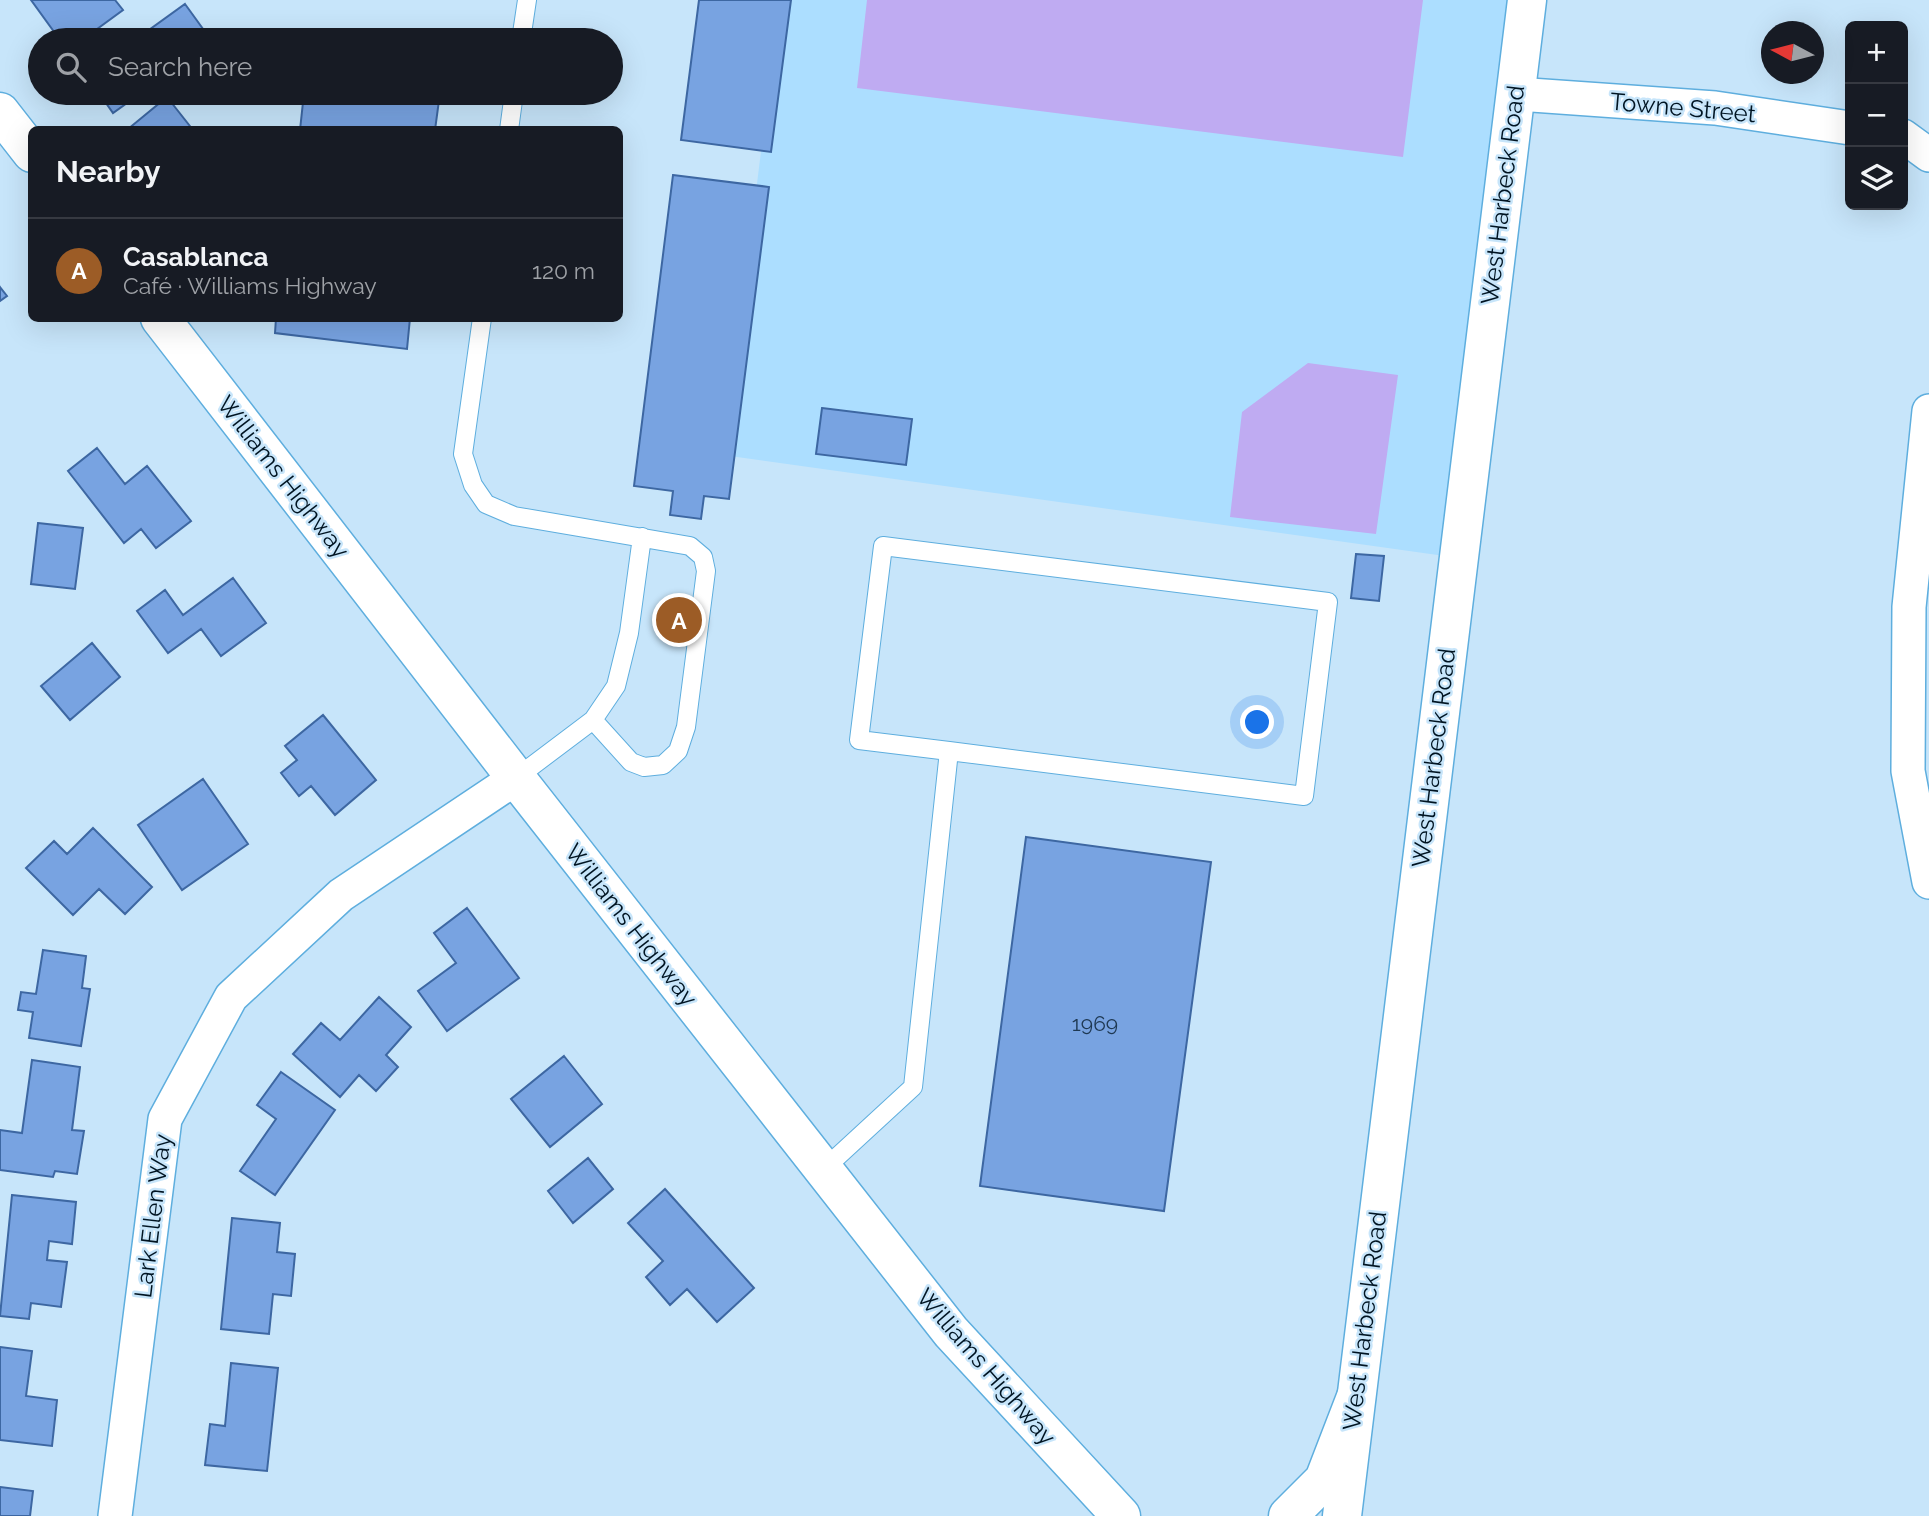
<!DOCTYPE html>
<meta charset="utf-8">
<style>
body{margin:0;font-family:Raleway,sans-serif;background:#20242c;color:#f1f3f6}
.controls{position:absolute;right:21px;top:21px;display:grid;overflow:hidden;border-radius:10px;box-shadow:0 7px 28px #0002}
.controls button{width:63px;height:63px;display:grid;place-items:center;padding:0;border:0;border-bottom:2px solid #363941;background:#171b24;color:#f1f3f6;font:35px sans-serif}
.compass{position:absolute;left:1761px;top:21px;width:63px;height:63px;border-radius:50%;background:#171b24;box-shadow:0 7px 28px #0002;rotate:277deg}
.you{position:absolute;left:1258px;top:723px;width:24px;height:24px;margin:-18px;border:5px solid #fff;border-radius:50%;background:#1a73e8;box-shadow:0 0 0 10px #1a73e833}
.badge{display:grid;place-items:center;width:46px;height:46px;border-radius:50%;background:#9c5c26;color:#fff;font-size:23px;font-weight:700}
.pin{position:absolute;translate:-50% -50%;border:4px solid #fff;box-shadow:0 2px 7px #0006}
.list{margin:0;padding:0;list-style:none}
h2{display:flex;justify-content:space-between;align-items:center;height:91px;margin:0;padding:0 28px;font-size:30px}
h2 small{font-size:23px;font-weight:400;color:#9ea1a6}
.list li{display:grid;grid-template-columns:46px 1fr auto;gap:21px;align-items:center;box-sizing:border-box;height:105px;padding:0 28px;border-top:2px solid #363941}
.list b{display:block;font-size:26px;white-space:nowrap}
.list p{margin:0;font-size:23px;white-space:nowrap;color:#9ea1a6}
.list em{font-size:23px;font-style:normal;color:#9ea1a6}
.icon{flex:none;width:38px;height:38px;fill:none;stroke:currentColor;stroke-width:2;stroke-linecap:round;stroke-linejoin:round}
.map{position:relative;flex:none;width:1929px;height:1516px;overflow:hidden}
.search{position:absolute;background:#171b24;box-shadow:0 7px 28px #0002;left:28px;top:28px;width:595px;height:77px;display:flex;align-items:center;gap:18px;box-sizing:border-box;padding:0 24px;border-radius:38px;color:#9ea1a6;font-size:26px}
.panel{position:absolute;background:#171b24;box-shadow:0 7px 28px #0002;left:28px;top:126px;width:595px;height:196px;border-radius:10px}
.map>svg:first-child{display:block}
</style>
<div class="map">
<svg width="1929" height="1516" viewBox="0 0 1929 1516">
<rect width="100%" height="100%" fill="#c7e5fa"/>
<path fill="#acdeff" d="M780,0H1528L1459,558L723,455Z"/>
<path fill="#bfabf2" d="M867,0H1423L1403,157L857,88Z
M1308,363L1398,375L1376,534L1230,517L1242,412Z"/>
<path fill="#78a3e1" stroke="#3d67a2" stroke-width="2" d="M31,0H115L123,10L82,40H60Z
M699,0H791L771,152L681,140Z
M185,4L211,40H135Z
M99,93H141L113,113Z
M304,93H440L435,130H300Z
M167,97L193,130H129L128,129Z
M673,175L769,187L729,499L704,496L701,519L670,515L673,491L634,486Z
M0,287L7,296L0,301Z
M276,318H410L407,349L275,333Z
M822,408L912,419L906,465L816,454Z
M97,448L125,484L147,466L191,521L156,548L141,529L124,543L68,471Z
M38,523L83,528L75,589L31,584Z
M1356,554L1384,556L1379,601L1351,598Z
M233,578L266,623L221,656L201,629L168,653L137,611L165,590L183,615Z
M92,643L120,677L70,720L41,686Z
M323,715L376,780L335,815L311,786L299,796L281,773L297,760L285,746Z
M203,779L248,844L182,890L138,825Z
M93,828L152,887L125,914L99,889L73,915L26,868L54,841L67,854Z
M1026,837L1211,862L1164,1211L980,1186Z
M467,908L519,978L447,1031L418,991L456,963L434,933Z
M43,950L86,956L82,988L90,989L81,1046L29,1038L33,1012L18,1010L21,992L36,994Z
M379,997L411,1027L386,1055L398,1067L376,1091L359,1075L340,1097L293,1054L321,1023L340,1040Z
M564,1056L602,1104L550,1147L511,1099Z
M32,1060L80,1067L72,1130L84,1131L77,1174L55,1171L53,1177L0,1170V1130L22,1133Z
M281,1072L335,1110L275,1195L240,1171L276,1119L257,1105Z
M588,1158L613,1189L573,1223L548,1191Z
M665,1189L754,1288L717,1322L687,1289L670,1305L646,1277L663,1261L628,1223Z
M12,1195L76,1202L72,1244L49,1241L47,1260L67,1262L61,1307L31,1303L29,1319L0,1316Z
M232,1218L280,1223L277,1252L295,1254L291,1296L273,1294L269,1334L221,1329Z
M0,1347L32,1351L26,1396L57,1400L52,1446L0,1440Z
M231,1363L278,1368L267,1471L205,1465L210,1424L225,1426Z
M0,1487L33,1491L30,1516H0Z"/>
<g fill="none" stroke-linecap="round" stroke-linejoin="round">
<defs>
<path id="service" d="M521,40L527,0
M509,130L514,93
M482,318L463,454L473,485L486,504L514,516L690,546L703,557L706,571L686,727L678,751L663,765L644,767L631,762L593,720
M516,778L593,720L616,686L629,633L642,537
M824,1169L913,1087L949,751L1304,796L1328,602L883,546L859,740L949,751"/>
<path id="minor" d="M1516,94L1715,108L1850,128
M1903,136L1929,155
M1929,411L1909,607L1908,771L1929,882
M115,1516L165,1119L231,997L341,895L516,778"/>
<path id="tertiary" d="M1342,1516L1527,0"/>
<path id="primary" d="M0,112L32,153
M160,318L516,778L951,1332L1121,1516
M1288,1516L1324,1480L1356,1397"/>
</defs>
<use href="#service" stroke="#5eaede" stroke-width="20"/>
<use href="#minor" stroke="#5eaede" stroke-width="36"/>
<use href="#tertiary" stroke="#5eaede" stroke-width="41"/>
<use href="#primary" stroke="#5eaede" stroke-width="41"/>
<use href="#service" stroke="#fff" stroke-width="18"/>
<use href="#minor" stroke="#fff" stroke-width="33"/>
<use href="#tertiary" stroke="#fff" stroke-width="38"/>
<use href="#primary" stroke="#fff" stroke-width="38"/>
</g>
<g text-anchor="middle" stroke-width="5" stroke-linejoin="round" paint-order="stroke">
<g font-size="21" fill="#1e3852">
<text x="1095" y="1031">1969</text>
</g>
<g font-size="24" fill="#001422" stroke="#c7e5fa">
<text transform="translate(1683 108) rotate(5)" y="8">Towne Street</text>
<text transform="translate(1503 195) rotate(-83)" y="8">West Harbeck Road</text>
<text transform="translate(283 477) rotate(52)" y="8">Williams Highway</text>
<text transform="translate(1434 758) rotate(-83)" y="8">West Harbeck Road</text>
<text transform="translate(631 925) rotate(52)" y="8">Williams Highway</text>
<text transform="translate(153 1216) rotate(-83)" y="8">Lark Ellen Way</text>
<text transform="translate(1365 1321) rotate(-83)" y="8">West Harbeck Road</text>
<text transform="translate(986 1367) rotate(49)" y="8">Williams Highway</text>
</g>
</g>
</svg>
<div class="controls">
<button>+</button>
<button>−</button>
<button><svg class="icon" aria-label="layers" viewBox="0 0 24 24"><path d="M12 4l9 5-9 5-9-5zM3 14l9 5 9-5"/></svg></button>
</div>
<svg class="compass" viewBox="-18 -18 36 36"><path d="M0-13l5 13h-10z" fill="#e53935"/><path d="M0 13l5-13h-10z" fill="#9ea1a6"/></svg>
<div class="you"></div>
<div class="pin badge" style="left:679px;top:620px">A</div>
<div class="search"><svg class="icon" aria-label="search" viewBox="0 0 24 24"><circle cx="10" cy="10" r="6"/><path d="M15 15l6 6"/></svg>Search here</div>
<section class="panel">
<h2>Nearby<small></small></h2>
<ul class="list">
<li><span class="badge">A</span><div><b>Casablanca</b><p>Café · Williams Highway</p></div><em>120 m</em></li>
</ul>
</section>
</div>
